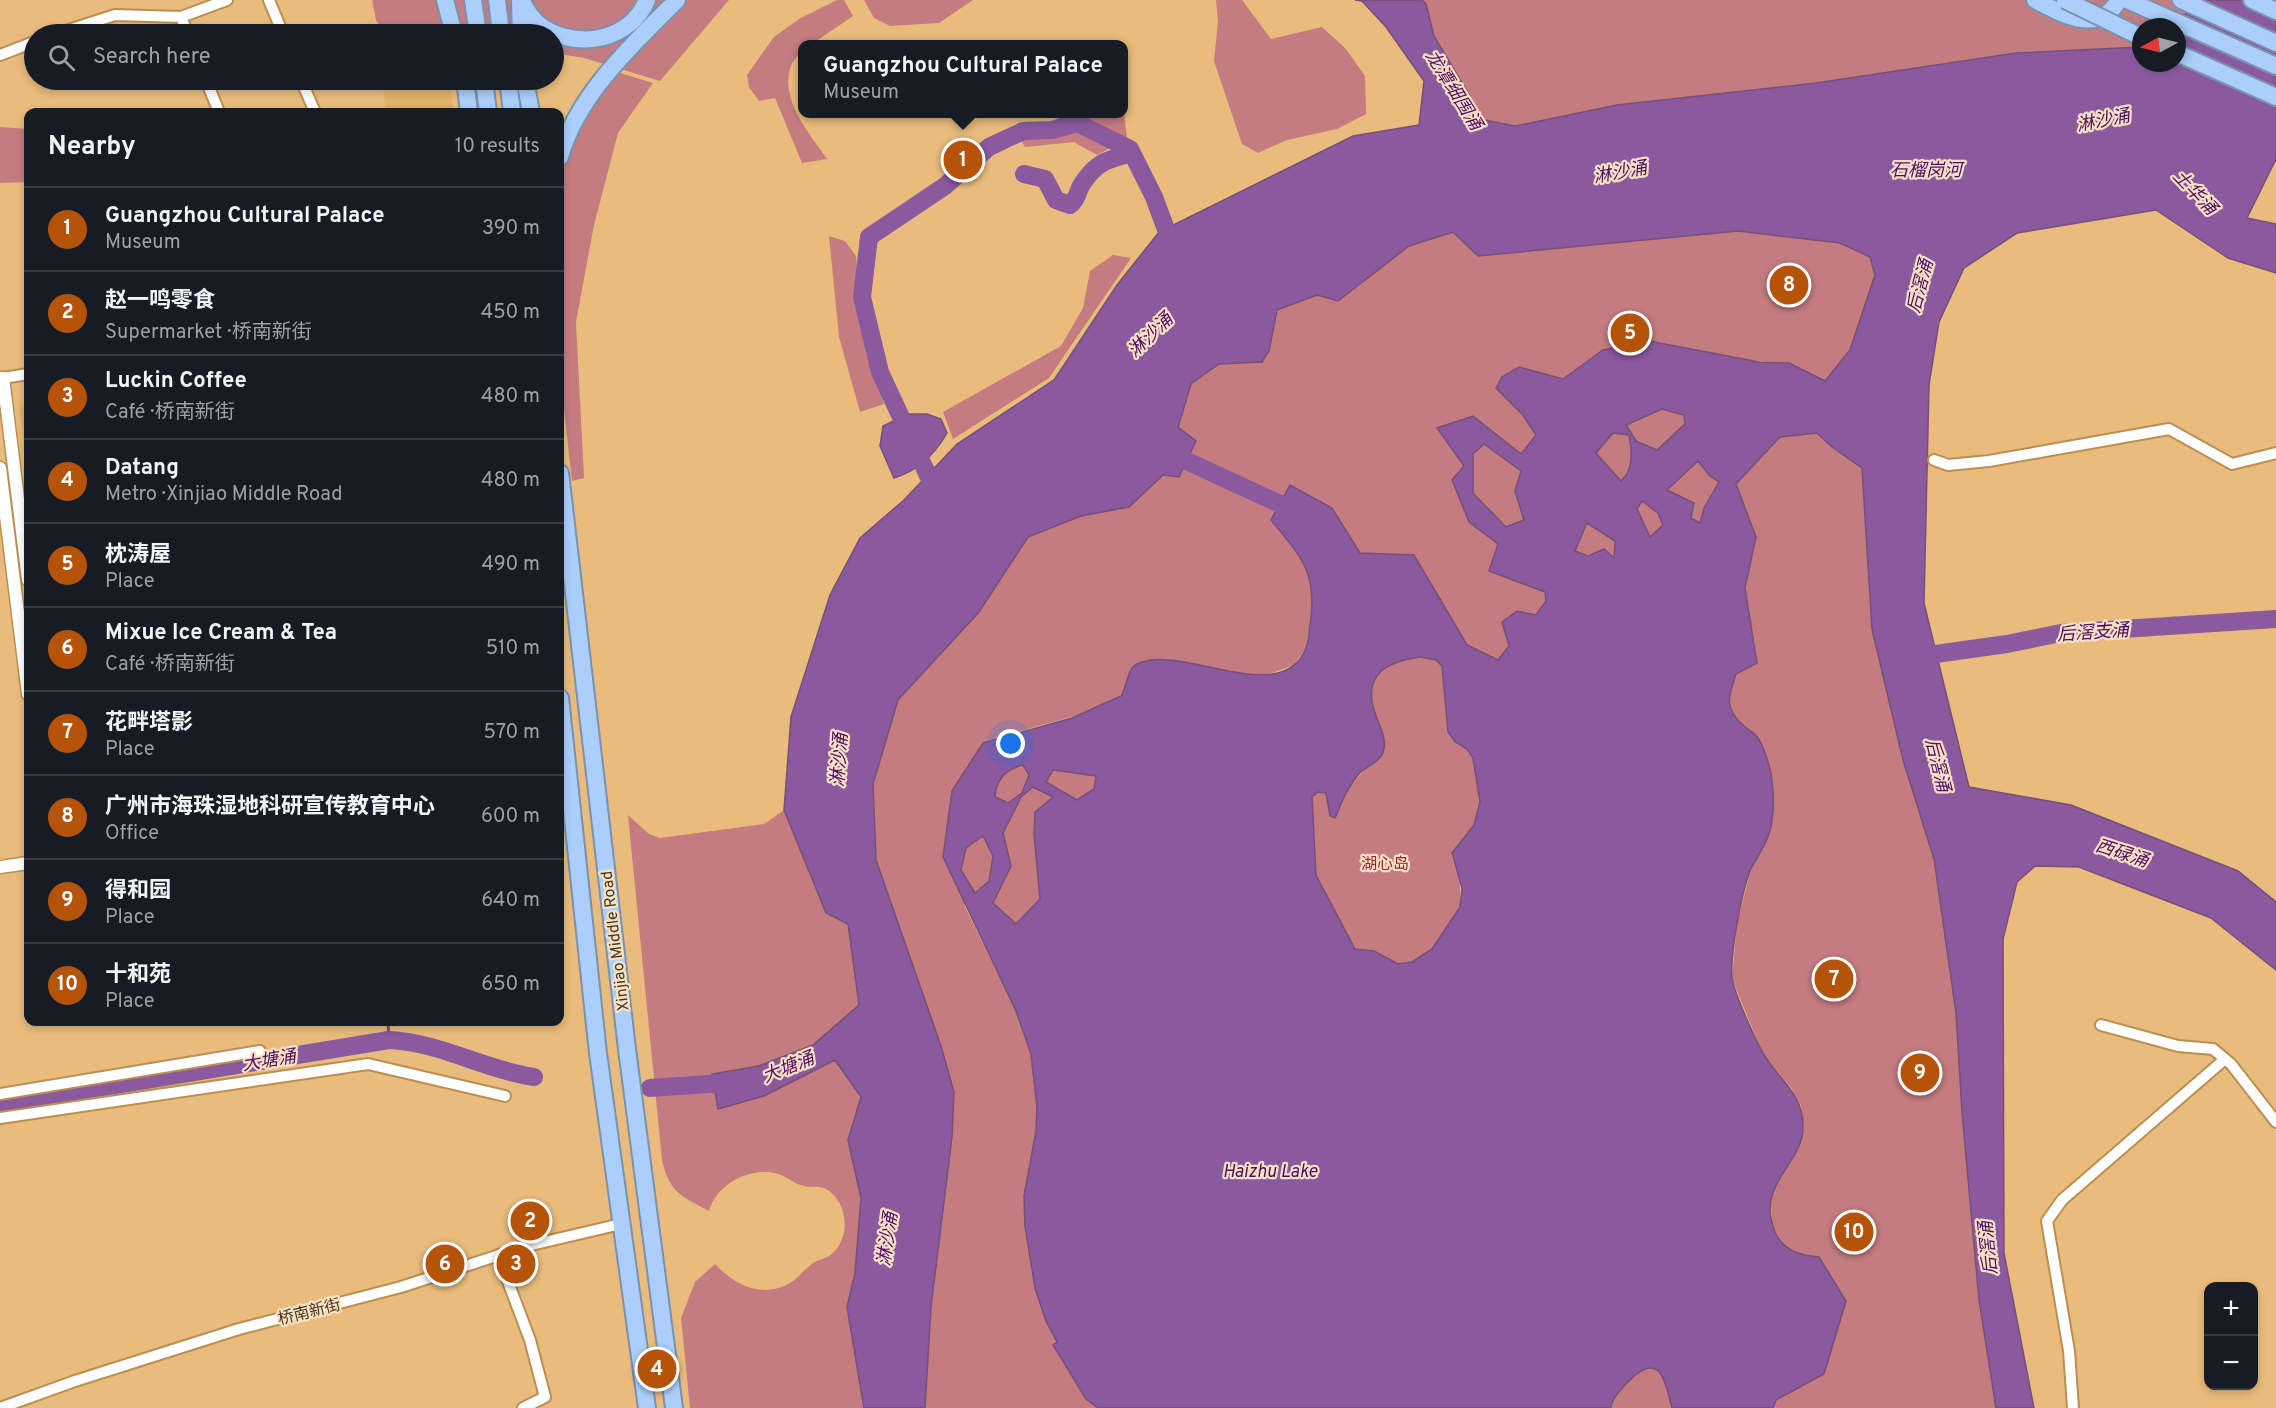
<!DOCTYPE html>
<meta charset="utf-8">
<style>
body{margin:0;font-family:Overpass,"Noto Sans SC",sans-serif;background:#242831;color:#f1f3f6}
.controls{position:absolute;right:18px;bottom:18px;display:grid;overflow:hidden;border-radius:12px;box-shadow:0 3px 9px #0003}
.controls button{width:54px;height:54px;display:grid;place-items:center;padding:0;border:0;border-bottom:2px solid #363941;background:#171b24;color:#f1f3f6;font:30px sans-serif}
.compass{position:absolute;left:2132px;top:18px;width:54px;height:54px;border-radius:50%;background:#171b24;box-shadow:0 3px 9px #0003;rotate:263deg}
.you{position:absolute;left:1011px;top:744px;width:21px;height:21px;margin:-15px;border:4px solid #fff;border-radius:50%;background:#1a73e8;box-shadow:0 0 0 9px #1a73e833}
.badge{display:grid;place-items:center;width:39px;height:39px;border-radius:50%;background:#b45309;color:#fff;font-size:20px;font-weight:700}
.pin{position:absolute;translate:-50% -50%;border:3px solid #fff;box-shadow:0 2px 6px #0006}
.popup{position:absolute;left:798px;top:40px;width:330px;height:78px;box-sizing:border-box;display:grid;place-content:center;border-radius:12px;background:#171b24;filter:drop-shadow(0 2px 4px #0005);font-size:20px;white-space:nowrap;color:#9ea1a6}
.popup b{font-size:22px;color:#f1f3f6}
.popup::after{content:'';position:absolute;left:50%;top:100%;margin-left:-12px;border:12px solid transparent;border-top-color:#171b24}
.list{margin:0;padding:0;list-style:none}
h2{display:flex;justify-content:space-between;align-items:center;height:78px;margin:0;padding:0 24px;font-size:26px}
h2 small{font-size:20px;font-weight:400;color:#9ea1a6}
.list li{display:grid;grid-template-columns:39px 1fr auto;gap:18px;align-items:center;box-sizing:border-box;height:84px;padding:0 24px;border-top:2px solid #363941}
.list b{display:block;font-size:22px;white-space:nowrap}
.list p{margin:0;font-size:20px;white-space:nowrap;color:#9ea1a6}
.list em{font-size:20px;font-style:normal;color:#9ea1a6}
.icon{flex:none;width:33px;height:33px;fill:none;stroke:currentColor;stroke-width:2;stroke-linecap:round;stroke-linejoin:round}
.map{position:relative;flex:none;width:2276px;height:1408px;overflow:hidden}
.search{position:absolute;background:#171b24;box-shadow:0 3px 9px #0003;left:24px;top:24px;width:540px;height:66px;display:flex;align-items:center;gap:15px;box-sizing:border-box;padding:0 21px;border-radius:33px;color:#9ea1a6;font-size:22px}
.panel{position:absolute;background:#171b24;box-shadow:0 3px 9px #0003;left:24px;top:108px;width:540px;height:918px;border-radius:12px}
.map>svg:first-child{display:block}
</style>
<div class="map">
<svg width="2276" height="1408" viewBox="0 0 2276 1408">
<rect width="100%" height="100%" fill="#e9bc7d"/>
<path fill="#e2b16a" d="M382,80H449L454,112H386Z
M28,404V479L19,405Z"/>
<path fill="#c47c81" d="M372,0H729L660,81L584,58L554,53V34H385L376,20Z
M837,0H844L853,16L812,44L802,45C802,54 792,59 790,69C781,103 810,133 827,159L802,163L775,98L759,101L749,87L747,75L774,37L799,19Z
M864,0H973L939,23L890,26L874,18Z
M1216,0H1242L1271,39L1322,27L1346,49L1365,76L1366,114L1337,129L1287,140L1258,153L1242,144L1214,61L1218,21Z
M1422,0H2205L2168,27H2141V47L2016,53L1816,83L1617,105L1515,126L1484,120L1434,36L1426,4Z
M617,72L653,83L618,133L594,225L576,322L584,478L572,481L560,373L561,192L567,144Z
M1124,113L1127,139L1097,155L1074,142L1025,147L1013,127L1054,122L1062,114Z
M0,127L28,129V182L0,183Z
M1453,231L1478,256L1738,231L1840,243L1870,257L1875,275L1850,350L1825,381L1789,363L1603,350L1563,379L1519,367L1496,388L1522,414L1536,435L1520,454L1473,416L1438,429L1464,466L1469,522L1498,544L1530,587L1545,592L1546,601L1536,615L1517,611L1510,646L1498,660L1467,645L1414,555L1360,553L1332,508L1271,520L1304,560L1314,601L1306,648L1294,665L1261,677L1167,659L1121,696L1089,712L1017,732L952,791L965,907L1016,1011L1031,1054L1037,1107L1036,1131L1024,1196L1025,1226L1035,1288L1046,1321L1058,1342L1053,1345L1086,1399L1098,1408H925L931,1307L952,1137L941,1046L876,860L873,784L898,700L979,612L1028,537L1081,516L1129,507L1163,475L1191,384L1219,364L1262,362L1269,351L1277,310L1317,295L1338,301L1409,246Z
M829,236L845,241L856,256L862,320L884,404L860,412L839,337Z
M1113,255L1131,258L1049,378L953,439L943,412L1061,346L1083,308L1090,271Z
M1662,409L1684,415L1686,424L1658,450L1636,441L1626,425Z
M1613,433L1629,435C1632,451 1634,470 1621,482L1596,454Z
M1817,433L1832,447L1862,468L1872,629L1903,760L1934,859L1956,1013L1962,1112L1979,1300L1996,1408H1773L1776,1400L1824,1374L1819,1257L1803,1255L1787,1248L1778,1239L1772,1224L1771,1200L1775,1186L1804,1128L1801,1106L1792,1089L1763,1054L1732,979L1737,923L1750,873L1770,831L1757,738C1730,715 1724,710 1736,674L1757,663L1745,588L1755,537L1736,484L1780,437Z
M1484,444L1521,471L1515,491L1524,520L1506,527L1473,493V454Z
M1698,461L1710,476L1719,482L1704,508L1700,524L1691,518L1667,490Z
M1643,500L1658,513L1663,525L1650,538L1637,509Z
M1588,523L1615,541L1614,559L1588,556L1575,551Z
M1421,657L1436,660L1442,666L1448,732L1455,742L1467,749L1473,758L1480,802L1474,825L1452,857L1460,880V907L1432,949L1412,962L1398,964L1370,950L1355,949L1316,875L1312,797L1318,792L1326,793L1335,818L1344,794L1384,747C1384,734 1378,723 1374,711C1364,675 1390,661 1421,657Z
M1023,765L1029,775L1022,793L1008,803L995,797C996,780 1006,769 1023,765Z
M1053,770L1096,776L1094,789L1077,800L1046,783Z
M1032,787L1053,797L1034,834L1040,899L1016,924L993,903L1011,866L1003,833L1021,796Z
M784,810L826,913L848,924L859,1005L813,1045L759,1066L713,1074L764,1096L835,1060L861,1097L848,1140L861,1198L855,1273L847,1307L864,1408H690L681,1318L695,1282L715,1264C733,1283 757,1297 784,1286C797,1281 802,1271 813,1263C819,1259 827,1259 833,1253C851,1236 848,1202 826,1189C819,1185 811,1188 804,1186C794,1184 785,1175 775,1173C748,1168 717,1184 709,1211C681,1196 669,1192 662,1160L628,815L649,834L660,838L764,824Z
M983,836L993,856L989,881L974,893L961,870L966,848Z
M1648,1366C1667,1372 1668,1392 1672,1408H1611C1612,1393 1634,1372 1648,1366Z"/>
<path fill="#8a599e" stroke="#774f78" stroke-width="1.5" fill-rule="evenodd" d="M1355,0H1422L1426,4L1434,36L1484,120L1515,126L1617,105L1816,83L2016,53L2141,47V63H2177V27H2168L2205,0H2276V159L2247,218L2276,224V273L2228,258L2156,210L2017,233L1964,268L1939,322L1929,385L1924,603L1969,787L2071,805L2238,871L2276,902V970L2211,918L2079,867L2035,866L2017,882L2003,939L2004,1253L2034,1408H1996L1979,1300L1962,1112L1956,1013L1934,859L1903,760L1872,629L1862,468L1832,447L1817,433L1780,437L1736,484L1756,537L1745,588L1757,663L1736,674C1728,697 1724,709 1744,726C1748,730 1755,733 1758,738C1764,747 1771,769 1772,781C1774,794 1774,817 1770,830C1767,844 1756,858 1750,871C1741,895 1730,953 1732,978C1733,990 1756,1041 1763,1053C1778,1079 1804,1094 1803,1127C1803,1165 1755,1183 1775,1232C1783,1251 1800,1255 1819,1257L1846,1301L1824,1374L1776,1400L1773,1408H1672C1664,1375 1658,1350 1626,1384C1620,1391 1611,1399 1611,1408H1098L1086,1399L1053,1345L1057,1342L1046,1321L1035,1288L1025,1226L1024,1196L1036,1131L1037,1107L1031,1054L1016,1011L943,857L952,791L983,743L1072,718L1121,696C1127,687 1127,669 1137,664C1180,642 1282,710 1306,648C1309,641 1309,632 1310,625C1318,573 1302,558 1271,520L1290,485L1332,508L1360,553L1414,555L1467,645L1498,660L1509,646L1502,622L1517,611L1536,615L1546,601L1545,592L1489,571L1498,544L1469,522L1452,480L1464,466L1437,428L1473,416L1521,454L1536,435L1522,414L1496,388L1502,377L1519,367L1563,379L1603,350L1649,341L1759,362L1789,363L1825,381L1850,350L1875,275L1870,257L1840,243L1738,231L1478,256L1453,232L1409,246L1338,301L1317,295L1277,310L1269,351L1262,362L1219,364L1191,384L1178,427L1196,441L1179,477L1163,475L1129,507L1081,516L1028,537L979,612L898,700L873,784L876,860L941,1046L954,1092L952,1137L931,1307L925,1408H864L847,1307L855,1273L861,1198L848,1140L861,1097L835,1060L764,1096L718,1109L712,1074L759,1066L813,1045L859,1005L848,924L826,913L784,810L791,717L830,595L860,538L904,500L957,444L1054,380L1117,285L1159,232L1353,136L1419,125L1424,81L1386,27L1362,1ZM1662,409L1684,415L1685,424L1657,450L1636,441L1626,425ZM1613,433L1629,435C1632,451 1634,470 1621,481L1596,453ZM1484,444L1521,471L1515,491L1524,520L1506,527L1473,493V454ZM1698,461L1710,476L1719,482L1704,508L1700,523L1691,518L1694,503L1667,490ZM1642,501L1658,513L1663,525L1650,537L1637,509ZM1587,523L1615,541L1614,558L1604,549L1588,556L1575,551ZM1421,657L1436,660L1442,666L1448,732L1455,742L1467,749L1473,758L1480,802L1474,825L1452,853L1462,888L1460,907L1432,949L1412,962L1398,964L1374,951L1355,949L1316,875L1312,797L1318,792L1326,793L1330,816L1335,818C1342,802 1347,788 1359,774C1366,766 1379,763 1383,753C1388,739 1379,726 1375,713C1362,675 1387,661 1421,657ZM1023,765L1029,775L1022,793L1008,803L995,797C996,780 1006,769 1023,765ZM1053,770L1096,776L1094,789L1077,800L1046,782ZM1033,787L1053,797L1035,812L1034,834L1040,899L1016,924L993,903L1011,866L1003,833L1021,797ZM983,836L993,856L989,881L975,893L961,870L966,848Z
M908,414H927L941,419L947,433C935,454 918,471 894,478L880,446L883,426Z"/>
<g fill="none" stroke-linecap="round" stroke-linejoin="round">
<path stroke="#774f78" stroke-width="3" d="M388,1022L389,1040"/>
<path stroke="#8a599e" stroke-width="18" d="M1024,174L1045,179L1056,200L1070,205C1078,199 1077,192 1082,184C1097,161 1108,160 1132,153
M1189,462L1280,504
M938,497L880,372L862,297L869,237L945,186L989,147L1023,131L1052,130L1077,123L1130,149L1154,197L1174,251
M1914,657L2007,644L2061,633L2276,619
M650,1088L738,1082
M0,1104L389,1040C439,1042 485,1070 534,1077"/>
<defs>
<path id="minor" d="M269,0L283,34
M181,17L227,0
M56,34L115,15L181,17L188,34
M0,55L34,42
M206,80L219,112
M301,80L315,112
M3,378L28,374
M1934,460L1948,465L1989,461L2169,429L2232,464L2276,453
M2101,1025L2178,1046L2213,1049L2231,1064L2276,1122
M0,1094L260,1051
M0,1118L368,1064L505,1096
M498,1255L530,1340L545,1397L523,1408
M0,1408L75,1381L239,1329L401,1287L527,1246L621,1224
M2073,1408L2069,1351L2047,1221L2062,1200L2225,1059"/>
<path id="tertiary" d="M0,378H3L28,580
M0,468L28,694
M560,804L572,802
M0,867L28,863"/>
<path id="trunk" d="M445,0L454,34
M473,0L478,34
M497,0L501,34
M520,0L521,34
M521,0C527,11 533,21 544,28C580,50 630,40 647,0
M2035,0C2062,14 2098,36 2119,0
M2127,0L2276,66
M2181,0L2276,43
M2252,0L2276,11
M2177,53L2276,97
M465,80L469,112
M484,80L488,112
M508,80L512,112
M525,80L531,112
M560,157C577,95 633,44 677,0
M560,473L627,1049L674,1408
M560,698L598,1053L647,1408"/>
</defs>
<use href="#minor" stroke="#ba8f51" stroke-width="14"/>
<use href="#tertiary" stroke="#ba8f51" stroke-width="15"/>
<use href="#trunk" stroke="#7b91ac" stroke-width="20"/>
<use href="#minor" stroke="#fff" stroke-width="10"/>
<use href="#tertiary" stroke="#fff" stroke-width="12"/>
<use href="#trunk" stroke="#abcefa" stroke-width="16"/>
<defs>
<path id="trunk-bridge" d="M2065,0L2141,37"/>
</defs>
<use href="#trunk-bridge" stroke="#7b91ac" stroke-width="20" stroke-linecap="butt"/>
<use href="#trunk-bridge" stroke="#abcefa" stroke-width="16"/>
</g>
<g text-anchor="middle" stroke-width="4.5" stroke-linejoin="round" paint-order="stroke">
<g font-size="16" fill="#932338" stroke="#f8e1c2">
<text x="1385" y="869">湖心岛</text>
</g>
<g font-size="16" fill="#4a381e" stroke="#f8e1c2">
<text transform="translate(614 941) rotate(-97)" y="6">Xinjiao Middle Road</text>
<text transform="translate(309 1311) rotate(-14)" y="6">桥南新街</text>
</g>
<g font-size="18" font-style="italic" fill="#4f0b65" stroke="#f8e1c2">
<text transform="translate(1454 90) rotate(58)" y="6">龙潭细围涌</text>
<text transform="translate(2103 120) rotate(-11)" y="6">淋沙涌</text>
<text x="1926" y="176">石榴岗河</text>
<text transform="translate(1620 172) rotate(-10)" y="6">淋沙涌</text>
<text transform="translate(2195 192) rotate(46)" y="6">土华涌</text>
<text transform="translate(1920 286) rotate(-75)" y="6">后滘涌</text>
<text transform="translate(1150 335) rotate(-44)" y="6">淋沙涌</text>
<text transform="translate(2093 632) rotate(-4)" y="6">后滘支涌</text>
<text transform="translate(839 760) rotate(-86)" y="6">淋沙涌</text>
<text transform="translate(1938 765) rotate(76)" y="6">后滘涌</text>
<text transform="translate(2122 853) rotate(18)" y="6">西碌涌</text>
<text transform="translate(269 1060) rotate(-9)" y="6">大塘涌</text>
<text transform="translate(788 1067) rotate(-22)" y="6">大塘涌</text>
<text x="1270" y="1177">Haizhu Lake</text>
<text transform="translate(887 1239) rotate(-82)" y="6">淋沙涌</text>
<text transform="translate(1988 1248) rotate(-96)" y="6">后滘涌</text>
</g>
</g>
</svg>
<div class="controls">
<button>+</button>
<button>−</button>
</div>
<svg class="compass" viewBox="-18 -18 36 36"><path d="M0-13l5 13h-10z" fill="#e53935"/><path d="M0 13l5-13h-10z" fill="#9ea1a6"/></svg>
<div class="you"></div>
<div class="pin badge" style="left:963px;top:160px">1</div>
<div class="popup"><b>Guangzhou Cultural Palace</b>Museum</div>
<div class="pin badge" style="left:530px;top:1221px">2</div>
<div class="pin badge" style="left:516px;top:1264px">3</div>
<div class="pin badge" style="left:657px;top:1369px">4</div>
<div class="pin badge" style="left:1630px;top:333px">5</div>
<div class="pin badge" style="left:445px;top:1264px">6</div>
<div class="pin badge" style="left:1834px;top:979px">7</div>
<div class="pin badge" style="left:1789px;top:285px">8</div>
<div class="pin badge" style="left:1920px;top:1073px">9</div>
<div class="pin badge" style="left:1854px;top:1232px">10</div>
<div class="search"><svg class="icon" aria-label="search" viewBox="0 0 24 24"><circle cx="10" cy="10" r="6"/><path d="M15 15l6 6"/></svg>Search here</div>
<section class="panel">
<h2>Nearby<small>10 results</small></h2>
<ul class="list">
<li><span class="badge">1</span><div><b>Guangzhou Cultural Palace</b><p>Museum</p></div><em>390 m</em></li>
<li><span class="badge">2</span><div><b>赵一鸣零食</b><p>Supermarket · 桥南新街</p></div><em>450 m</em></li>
<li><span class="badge">3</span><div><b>Luckin Coffee</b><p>Café · 桥南新街</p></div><em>480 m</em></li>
<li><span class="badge">4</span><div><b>Datang</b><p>Metro · Xinjiao Middle Road</p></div><em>480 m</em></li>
<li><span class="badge">5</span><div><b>枕涛屋</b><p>Place</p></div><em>490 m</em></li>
<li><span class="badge">6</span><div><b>Mixue Ice Cream &amp; Tea</b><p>Café · 桥南新街</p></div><em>510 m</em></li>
<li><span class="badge">7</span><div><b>花畔塔影</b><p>Place</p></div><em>570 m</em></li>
<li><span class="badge">8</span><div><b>广州市海珠湿地科研宣传教育中心</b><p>Office</p></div><em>600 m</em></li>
<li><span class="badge">9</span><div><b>得和园</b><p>Place</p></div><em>640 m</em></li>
<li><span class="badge">10</span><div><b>十和苑</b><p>Place</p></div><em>650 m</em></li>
</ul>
</section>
</div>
